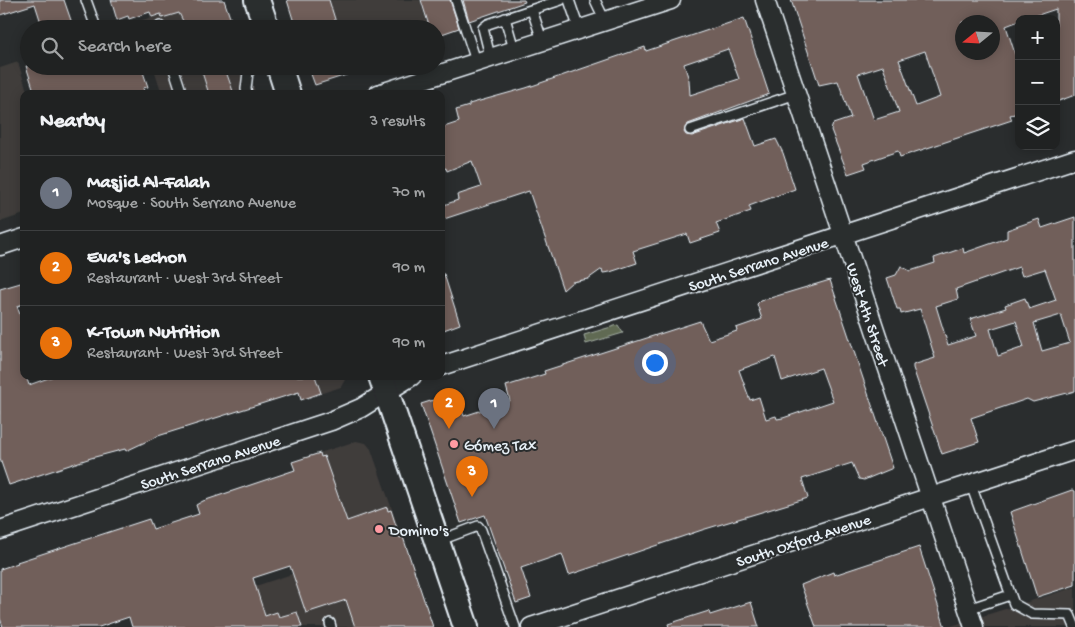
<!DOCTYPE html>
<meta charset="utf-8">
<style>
body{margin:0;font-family:"Gochi Hand",sans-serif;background:#282a2a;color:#f1f3f6}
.controls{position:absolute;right:15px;top:15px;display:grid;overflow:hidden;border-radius:10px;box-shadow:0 2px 12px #0003}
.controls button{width:45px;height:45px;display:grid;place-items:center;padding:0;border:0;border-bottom:1px solid #3d3f40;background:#202222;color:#f1f3f6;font:25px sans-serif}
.compass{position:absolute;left:955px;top:15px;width:45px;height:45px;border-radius:50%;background:#202222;box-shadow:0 2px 12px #0003;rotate:252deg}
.you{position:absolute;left:654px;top:362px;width:18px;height:18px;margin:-12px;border:4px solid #fff;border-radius:50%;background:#1a73e8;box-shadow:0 0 0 8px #1a73e833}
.badge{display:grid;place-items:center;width:32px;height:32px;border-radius:50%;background:#bca0f2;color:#fff;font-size:16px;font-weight:700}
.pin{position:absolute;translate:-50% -41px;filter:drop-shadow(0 1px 2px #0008)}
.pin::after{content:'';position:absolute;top:26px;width:18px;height:15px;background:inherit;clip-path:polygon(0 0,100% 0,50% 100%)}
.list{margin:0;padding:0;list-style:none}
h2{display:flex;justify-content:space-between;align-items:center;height:65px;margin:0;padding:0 20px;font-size:21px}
h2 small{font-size:16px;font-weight:400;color:#a2a4a5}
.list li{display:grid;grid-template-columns:32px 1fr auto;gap:15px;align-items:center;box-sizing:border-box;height:75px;padding:0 20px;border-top:1px solid #3d3f40}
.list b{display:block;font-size:19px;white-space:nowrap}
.list p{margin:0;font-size:16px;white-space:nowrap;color:#a2a4a5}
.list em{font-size:16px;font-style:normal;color:#a2a4a5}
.icon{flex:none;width:28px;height:28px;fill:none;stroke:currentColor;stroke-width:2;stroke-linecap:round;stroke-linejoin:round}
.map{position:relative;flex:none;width:1075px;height:627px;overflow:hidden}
.search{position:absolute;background:#202222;box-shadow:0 2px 12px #0003;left:20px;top:20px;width:425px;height:55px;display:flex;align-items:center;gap:12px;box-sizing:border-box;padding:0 18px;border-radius:28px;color:#a2a4a5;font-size:19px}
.panel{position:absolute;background:#202222;box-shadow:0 2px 12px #0003;left:20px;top:90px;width:425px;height:290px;border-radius:10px}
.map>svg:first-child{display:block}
</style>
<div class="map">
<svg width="1075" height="627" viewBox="0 0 1075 627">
<rect width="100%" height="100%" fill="#2a2d2e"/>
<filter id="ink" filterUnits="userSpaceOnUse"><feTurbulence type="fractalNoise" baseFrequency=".02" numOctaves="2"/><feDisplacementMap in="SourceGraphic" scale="10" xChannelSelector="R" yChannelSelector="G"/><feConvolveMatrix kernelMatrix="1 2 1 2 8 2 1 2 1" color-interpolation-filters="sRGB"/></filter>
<g filter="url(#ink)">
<path fill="#3f3c3b" d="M146,0H224L234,29H141L139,21L152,17Z
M287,0H420L429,29H296Z
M18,62L28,94H24V214L0,222V68Z
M153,66H246L256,94H162Z
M294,376H347L341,387L301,400Z
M356,441L366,443L371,449L433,627H132L325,563L292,462Z
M1075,587V627H948Z"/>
<path fill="#616b52" stroke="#a4aea5" d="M618,325L623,333L586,344L584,335Z"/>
<path fill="#715f5a" stroke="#e8f1f8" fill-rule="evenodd" d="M0,0H64L74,29H43L35,4L0,15Z
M111,0H224L234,29H187L179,13L162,18L161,14L152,17L150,12L129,19L128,16L117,20Z
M287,0H329L338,29H296Z
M421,0H450L459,28L436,36V29H430Z
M463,0H524L525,2L469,21Z
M791,0H1075V95L1056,102V9L1026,19H1019V21L1006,26L1019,66V113L1010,115L1012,120L900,157L898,151L878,158L864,163L866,168L848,174L831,130L833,124L851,118L838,81L819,85ZM962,22H992V52H962ZM925,51L940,97L916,106L899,60ZM883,66L899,112L874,120L858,74Z
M744,18L769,94L688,124L684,132L686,135L692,136L745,118L755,146L776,139L783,153L795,189L749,206L751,211L716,223L720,233L690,243L687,234L633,251L637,263L610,272L603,273L602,269L588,279L572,282L563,290L529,191L441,220V206L458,200L457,195L481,187L472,161L447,171L446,168L441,170V128L459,122L456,110L469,106V104L526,88L645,47L646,51ZM728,49L739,79L690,95L689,80L684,64Z
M26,66H141L148,87L143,88L145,94H35Z
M200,66H224L234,94H209Z
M308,66H365V69L315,85Z
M1075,217V391L1033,402L1027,399L971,418L979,442L942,454L913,368V365L935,358L920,309L901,314L900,309H897L887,278L896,275L901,266L910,271L935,263L934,258L963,248L964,253L1007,238V230L1039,219L1042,228ZM1019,267L1022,276L1045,269L1056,300L1029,309L1025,298L1005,305L1006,308L970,319L976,336L948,345L936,306L958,299L956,289ZM1061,315L1070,343L1042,351L1034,323ZM1016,321L1024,347L998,356L990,329Z
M441,274H444L460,324L441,331Z
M830,280L893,468L864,480L859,479L852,463L802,479L808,498L702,530L569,575L562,554L521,568L531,598L516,603L485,515L461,523L421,404L456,393L464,416L510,401L506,386L545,374L544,371L700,321L709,340L737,331L736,328L762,319L757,304L760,301ZM775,357L782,381L821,368L833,401L783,418L777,419L776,416L766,419L759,397L750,400L739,370Z
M24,282V304L17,306L24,326V376H26L29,385L54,376H315L321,393L301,400L299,392L158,436L126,451L125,449L91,458L9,485L0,459V289Z
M320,453L321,457L324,456L347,521L387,507L388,511L391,510L400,538L403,537L433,627H355L346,600L306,613L290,566L253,578L265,616L277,612L279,617L297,612L302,627H132L129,617L99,627H3L0,618V569L18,563L17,562L149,519L153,529L199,514L196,505L203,501L295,470L292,462Z
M1072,490L1075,491V585L1037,597L1010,512Z
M919,547L945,627H816L801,585L833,572L834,575Z
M751,602L759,627H669L668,624L709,611L710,615Z"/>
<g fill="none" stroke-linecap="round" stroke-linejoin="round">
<defs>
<path id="service" d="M86,0L94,22
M456,0L476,61
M569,0L579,29
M595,0L605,21
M532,10L542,40
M505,18L514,49
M160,26L161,29
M490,56L483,28L488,24L561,0
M173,66L182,94
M247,94L246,89L248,72L256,66
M690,130L796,94
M971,485L1014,604L1032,614L1070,615L1075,627
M438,541L478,526L481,530L515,627
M968,609L1010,595
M330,623L331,627"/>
<path id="minor" d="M765,0L974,627
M378,94L671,0
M0,246L24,238
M441,366L1075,159
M0,530L331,421L361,408L412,376
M531,627L1075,450"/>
<path id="secondary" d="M257,0L267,29
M279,66L288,94
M381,376L466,627"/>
</defs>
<use href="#service" stroke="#e8f1f8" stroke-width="12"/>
<use href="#minor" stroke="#e8f1f8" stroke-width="21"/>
<use href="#secondary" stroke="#e8f1f8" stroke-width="28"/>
<use href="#service" stroke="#2a2d2e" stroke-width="9"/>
<use href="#minor" stroke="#2a2d2e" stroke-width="18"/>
<use href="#secondary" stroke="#2a2d2e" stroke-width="24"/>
</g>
</g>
<g fill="#ff9aa2" stroke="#2a2d2e" stroke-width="2">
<circle cx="454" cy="444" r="5"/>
<circle cx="379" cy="529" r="5"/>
</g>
<g text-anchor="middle" stroke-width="4" stroke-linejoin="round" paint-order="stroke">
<g font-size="16" fill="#e8f1f8" stroke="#2a2d2e">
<text transform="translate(758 263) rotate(-18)" y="6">South Serrano Avenue</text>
<text transform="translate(869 314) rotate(72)" y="6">West 4th Street</text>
<text transform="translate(210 461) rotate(-18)" y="6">South Serrano Avenue</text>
<text transform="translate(803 539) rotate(-18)" y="6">South Oxford Avenue</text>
</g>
<g font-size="16" fill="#e8f1f8" stroke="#2a2d2e" text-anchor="start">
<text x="464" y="450">Gómez Tax</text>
<text x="389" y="535">Domino's</text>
</g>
</g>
</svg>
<div class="controls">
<button>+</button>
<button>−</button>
<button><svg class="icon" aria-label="layers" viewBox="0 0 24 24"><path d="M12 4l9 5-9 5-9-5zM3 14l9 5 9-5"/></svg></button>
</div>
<svg class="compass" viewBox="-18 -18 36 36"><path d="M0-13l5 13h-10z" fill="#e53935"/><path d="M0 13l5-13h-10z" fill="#a2a4a5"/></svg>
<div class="you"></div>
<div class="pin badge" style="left:494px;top:429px;background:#6b7280">1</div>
<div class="pin badge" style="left:449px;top:429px;background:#e8710a">2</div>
<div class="pin badge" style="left:472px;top:497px;background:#e8710a">3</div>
<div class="search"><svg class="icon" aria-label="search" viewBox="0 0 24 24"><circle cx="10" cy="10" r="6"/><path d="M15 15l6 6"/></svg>Search here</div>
<section class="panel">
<h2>Nearby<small>3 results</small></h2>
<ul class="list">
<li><span class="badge" style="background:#6b7280">1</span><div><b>Masjid Al-Falah</b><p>Mosque · South Serrano Avenue</p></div><em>70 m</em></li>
<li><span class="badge" style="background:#e8710a">2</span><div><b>Eva's Lechon</b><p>Restaurant · West 3rd Street</p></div><em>90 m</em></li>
<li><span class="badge" style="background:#e8710a">3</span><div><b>K-Town Nutrition</b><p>Restaurant · West 3rd Street</p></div><em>90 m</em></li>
</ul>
</section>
</div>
